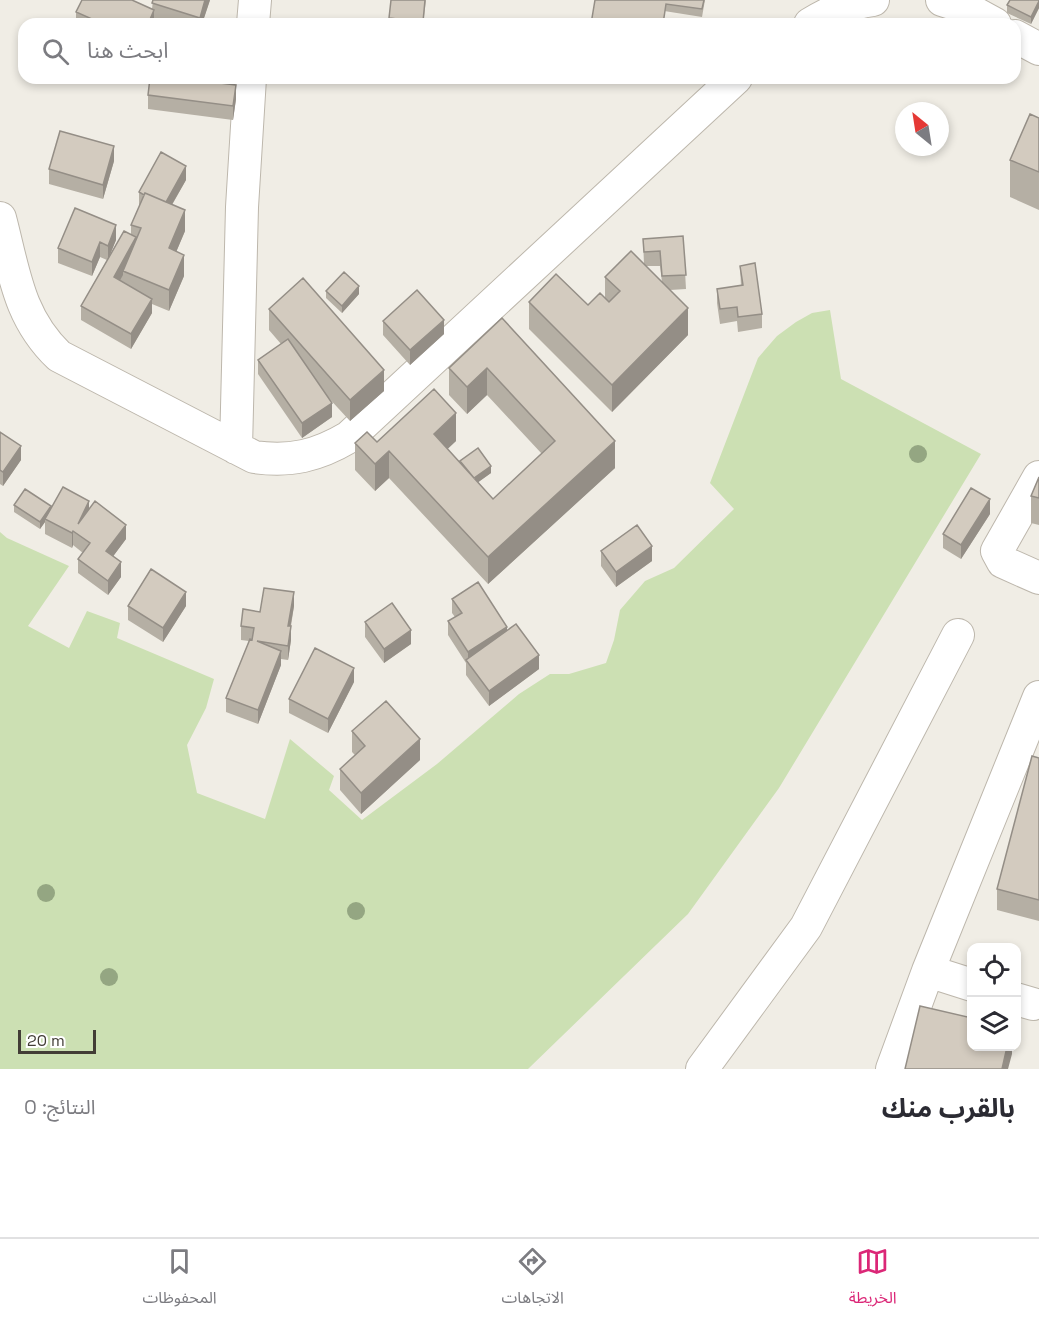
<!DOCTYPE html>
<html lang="ar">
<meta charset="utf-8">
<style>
body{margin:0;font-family:"Space Grotesk","Noto Sans Arabic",sans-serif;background:#f2f2f3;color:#2b2b33;direction:rtl}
.controls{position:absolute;right:18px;bottom:18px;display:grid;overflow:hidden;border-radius:12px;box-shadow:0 3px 9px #0003}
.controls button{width:54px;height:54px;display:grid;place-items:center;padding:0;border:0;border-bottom:2px solid #e1e1e2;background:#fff;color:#2b2b33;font:30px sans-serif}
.compass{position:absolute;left:895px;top:102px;width:54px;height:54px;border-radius:50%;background:#fff;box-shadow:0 3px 9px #0003;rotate:330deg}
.scale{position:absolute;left:18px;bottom:15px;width:78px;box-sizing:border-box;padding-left:6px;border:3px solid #423d36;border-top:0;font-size:16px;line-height:21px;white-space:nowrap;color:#423d36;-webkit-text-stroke:4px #fff;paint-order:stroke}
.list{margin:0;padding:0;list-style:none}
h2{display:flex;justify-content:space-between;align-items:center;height:78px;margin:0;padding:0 24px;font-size:26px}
h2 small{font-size:20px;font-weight:400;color:#7c7c81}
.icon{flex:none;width:33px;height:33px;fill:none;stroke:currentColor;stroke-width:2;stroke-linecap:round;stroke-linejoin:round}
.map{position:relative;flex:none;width:1039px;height:1069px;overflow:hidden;direction:ltr}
.search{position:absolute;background:#fff;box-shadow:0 3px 9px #0003;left:18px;right:18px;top:18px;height:66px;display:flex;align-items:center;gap:15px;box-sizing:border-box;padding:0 21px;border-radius:18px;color:#7c7c81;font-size:22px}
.sheet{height:168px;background:#fff}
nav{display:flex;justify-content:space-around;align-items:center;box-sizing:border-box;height:84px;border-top:2px solid #e1e1e2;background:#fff;font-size:16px;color:#7c7c81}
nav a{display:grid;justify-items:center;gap:3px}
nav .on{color:#db2777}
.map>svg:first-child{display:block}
</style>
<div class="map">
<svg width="1039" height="1069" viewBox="0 0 1039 1069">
<rect width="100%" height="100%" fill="#f0ede5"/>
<path fill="#cce0b3" d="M830,310L841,379L981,454L779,788L688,914L528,1069H0V532L7,538L69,566L28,626L69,648L87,611L120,623L117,638L214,679L206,708L187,745L197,793L265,819L290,739L334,776L329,790L362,820L437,764L519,694L550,674H569L606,663L614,640L620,610L645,581L674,568L734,509L710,483L758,358L777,336L796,322L812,313Z"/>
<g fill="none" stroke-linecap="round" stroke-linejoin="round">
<defs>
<path id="minor" d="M942,0L964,7L995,24
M253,24L255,0
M810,24C830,12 849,3 873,0
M1015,36L1039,49
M0,218C14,271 18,317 59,356L254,457C291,462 317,456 349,437L736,78
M236,448L242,207L250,78
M1039,477L997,551L1003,562L1039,578
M928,971L972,985
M1016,999L1033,1004
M702,1069L806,927L958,635
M892,1069L928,971L1039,697"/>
</defs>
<use href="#minor" stroke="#bdb7ac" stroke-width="34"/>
<use href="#minor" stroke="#fff" stroke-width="32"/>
</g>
<g fill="#94a682">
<circle cx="918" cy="454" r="9"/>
<circle cx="46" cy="893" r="9"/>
<circle cx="356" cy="911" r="9"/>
<circle cx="109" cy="977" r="9"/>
</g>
<path fill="#b5afa4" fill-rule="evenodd" d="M153,0H210L202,24H174L154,18V24H76V12L152,9Z
M426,0L423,24H389V18Z
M595,0H705L702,17Z
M1039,0V8L1031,24L1007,13V5Z
M216,83L236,99L233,120L148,109V95Z
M1039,118V210L1010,197V160Z
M114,161L103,199L49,184V169Z
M186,180L172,205L185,231L176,252L184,276L169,311L152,304V313L131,349L81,320V306L107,260L100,257L92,276L58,263V248L116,240L108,259L131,234V225L139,207V192Z
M683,236L686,289L670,290L688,335L612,412L529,329V302L588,305L605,299V277L644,264L643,239ZM646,266H660L662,282Z
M740,266L762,314V328L738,332L737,321L720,324L717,303V289L741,286Z
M326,291L359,294L342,313L326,298Z
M269,309L384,391L350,421L326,395L332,417L302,438L258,374V360L281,344L269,330Z
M502,318L615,468L488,584L389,478L375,491L355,470V443L456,441L447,449L460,463V461L491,473L478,482L493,499L542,454L487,395L467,414L449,395V368Z
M383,321L444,334L410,365L383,335Z
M0,432L21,460L3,486L0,484Z
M1039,477V525L1031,523V496Z
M14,505L51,509L89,508L126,539L113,556L121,577L108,595L78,573V559L83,553L73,545L72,548L45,534V522L40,529L14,512Z
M990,514L961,559L943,548V534Z
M601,551L652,561L616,587L601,566Z
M452,599L507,631L539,669L489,706L466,675V663L448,635V621L455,617L452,613Z
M128,606H186L163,642L128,620Z
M294,606L291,626V640L288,660L281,659V665L258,724L226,712V698L249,641L241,640V626L260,612Z
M365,622L411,644L384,663L365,637Z
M354,682L328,733L289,713V699Z
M352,731L420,760L361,814L340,790V769L355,755L352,752Z
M1039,758V921L997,910V889Z"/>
<path fill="#948e86" d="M205,0H210L202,24H200V18Z
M1039,1V8L1031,24V17Z
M154,10V24H148Z
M213,78H218L211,96V82Z
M236,85V99L233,120V106Z
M114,146V161L103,199V185Z
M186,166V180L163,220V206Z
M185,210V231L169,269V248Z
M116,225V240L108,260V246Z
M136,237V251L123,271V275L114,291V277Z
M100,242V257L92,276V262Z
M184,255V276L169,311V290Z
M359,286V294L342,313V306Z
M152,299V313L131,349V334Z
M688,308V335L612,412V385Z
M444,320V334L410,365V350Z
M487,368V395L467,414V387Z
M384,370V391L350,421V400Z
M332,403V417L302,438V423Z
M456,413V441L434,462V434Z
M615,441V468L488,584V557Z
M21,446V460L3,486V472Z
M389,451V478L375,491V464Z
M491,466V473L473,486V479Z
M990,499V514L961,559V545Z
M89,501V515L78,524Z
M51,506V514L45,519V522L40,529V522Z
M126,525V539L106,566V551Z
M73,531V545L72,548V533Z
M652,546V561L616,587V572Z
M121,562V577L108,595V581Z
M186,592V606L163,642V628Z
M294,592V606L288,640V626Z
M291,626V640L288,660V646Z
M507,627V641L468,663V652Z
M411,630V644L384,663V649Z
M281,651V665L258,724V710Z
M539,655V669L489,706V691Z
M354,668V682L328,733V719Z
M420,739V760L361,814V793Z
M1007,1047H1012V1054L1008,1069H1002Z"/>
<path fill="#d3cbbf" stroke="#948e86" stroke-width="1.5" d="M82,0H132L154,10L148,24H103L76,12Z
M153,0H205L200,18L152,3Z
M391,0H425L423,22L389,18Z
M595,0H704L702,9L666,4L663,24H591Z
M1010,0H1039V1L1031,17L1007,5Z
M150,78H213L211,82L236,85L233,106L148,95Z
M1030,114L1039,118V172L1010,160Z
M60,131L114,146L103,185L49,169Z
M161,152L186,166L166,202L145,193L144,195L139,192Z
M145,193L185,210L169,248L184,255L169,290L123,271L141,228L131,225Z
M75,208L116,225L108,246L100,242L92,262L58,248Z
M124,231L136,237L114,277L152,299L131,334L81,306Z
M683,236L686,275L662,276L660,251L644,252L643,239Z
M631,251L688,308L612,385L529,302L556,274L588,305L600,293L609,302L620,291L605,277Z
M755,263L762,314L738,317L737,307L720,309L717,289L743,285L740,266Z
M344,272L359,286L342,306L326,291Z
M303,278L384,370L350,400L269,309Z
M417,290L444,320L410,350L383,321Z
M502,318L615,441L488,557L389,451L375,464L355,443L367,432L377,442L434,389L456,413L434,434L493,499L555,441L487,368L467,387L449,368Z
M288,339L332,403L302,423L258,360Z
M0,432L21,446L3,472L0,470Z
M478,448L491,466L474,478L460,461Z
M1039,477V498L1031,496Z
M63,487L89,501L78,524L95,501L126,525L106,551L121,562L108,581L78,559L90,543L73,531L72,533L45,519Z
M971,488L990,499L961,545L943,534Z
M25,489L51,506L40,522L14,505Z
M637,525L652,546L616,572L601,551Z
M151,569L186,592L163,628L128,606Z
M478,582L507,627L468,652L448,621L462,613L452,599Z
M264,588L294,592L288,626H291L288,646L257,641L281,651L258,710L226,698L250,639L252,640L254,628L241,626L243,609L260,612Z
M392,603L411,630L384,649L365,622Z
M516,624L539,655L489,691L466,660Z
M315,648L354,668L328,719L289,699Z
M386,701L420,739L361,793L340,769L365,746L352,731Z
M1032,756L1039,758V900L997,889Z
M920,1006L972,1018V1047H1007L1002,1069H905Z"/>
</svg>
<div class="controls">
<button><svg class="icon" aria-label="locate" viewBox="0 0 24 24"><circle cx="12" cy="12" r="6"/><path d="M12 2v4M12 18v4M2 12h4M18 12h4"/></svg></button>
<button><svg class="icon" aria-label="layers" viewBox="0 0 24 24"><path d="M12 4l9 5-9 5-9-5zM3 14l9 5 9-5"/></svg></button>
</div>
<svg class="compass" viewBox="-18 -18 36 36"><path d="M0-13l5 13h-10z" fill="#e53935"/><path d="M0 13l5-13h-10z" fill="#7c7c81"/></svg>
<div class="scale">20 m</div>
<div class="search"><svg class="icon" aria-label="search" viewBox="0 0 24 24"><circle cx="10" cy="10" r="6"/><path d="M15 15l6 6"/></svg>ابحث هنا</div>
</div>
<section class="sheet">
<h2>بالقرب منك<small>النتائج: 0</small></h2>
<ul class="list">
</ul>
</section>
<nav>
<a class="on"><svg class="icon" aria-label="map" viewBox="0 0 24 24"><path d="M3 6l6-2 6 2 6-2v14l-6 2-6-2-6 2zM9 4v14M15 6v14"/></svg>الخريطة</a>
<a><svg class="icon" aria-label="directions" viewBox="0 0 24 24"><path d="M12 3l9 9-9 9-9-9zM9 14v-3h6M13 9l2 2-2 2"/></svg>الاتجاهات</a>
<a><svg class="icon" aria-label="saved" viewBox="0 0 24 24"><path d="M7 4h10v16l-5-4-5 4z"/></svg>المحفوظات</a>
</nav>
